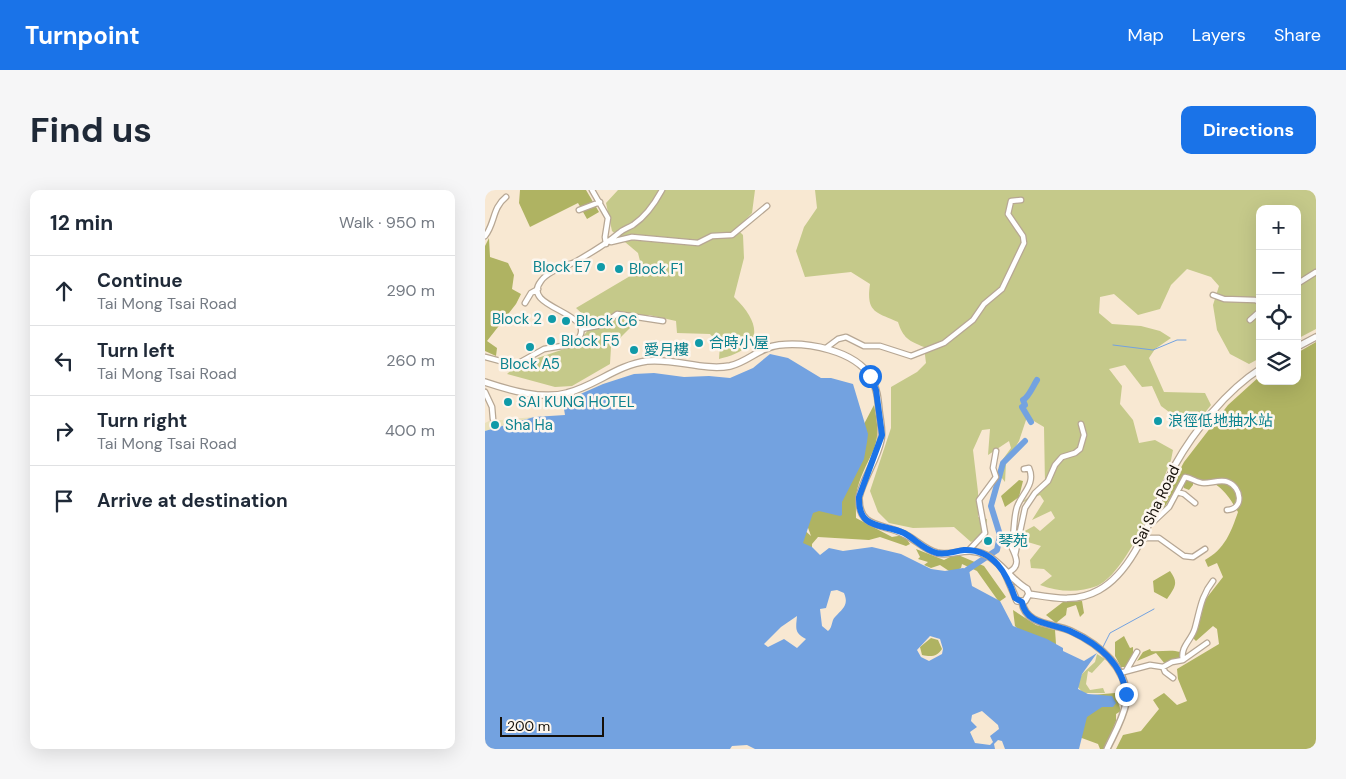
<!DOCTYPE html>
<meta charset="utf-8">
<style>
body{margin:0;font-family:"DM Sans","Noto Sans TC",sans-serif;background:#f6f6f7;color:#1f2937}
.controls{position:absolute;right:15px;top:15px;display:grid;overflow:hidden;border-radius:10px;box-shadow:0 5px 20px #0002}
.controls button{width:45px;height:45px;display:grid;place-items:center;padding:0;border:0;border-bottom:1px solid #e0e1e3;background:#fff;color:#1f2937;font:25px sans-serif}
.scale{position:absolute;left:15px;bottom:12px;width:104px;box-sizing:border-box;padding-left:5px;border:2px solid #151009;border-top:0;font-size:14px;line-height:18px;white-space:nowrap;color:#151009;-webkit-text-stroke:4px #fdf6ee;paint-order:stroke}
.stop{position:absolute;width:15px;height:15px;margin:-11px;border:4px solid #1a73e8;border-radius:50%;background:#fff}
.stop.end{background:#1a73e8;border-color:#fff;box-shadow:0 1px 5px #0008}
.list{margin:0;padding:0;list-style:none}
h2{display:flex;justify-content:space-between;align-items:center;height:65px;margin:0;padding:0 20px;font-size:21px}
h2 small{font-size:16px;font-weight:400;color:#747a83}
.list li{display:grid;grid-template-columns:32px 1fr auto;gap:15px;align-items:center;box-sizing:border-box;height:70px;padding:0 20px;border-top:1px solid #e0e1e3}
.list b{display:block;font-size:19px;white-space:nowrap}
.list p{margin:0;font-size:16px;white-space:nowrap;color:#747a83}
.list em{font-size:16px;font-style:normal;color:#747a83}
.icon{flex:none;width:28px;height:28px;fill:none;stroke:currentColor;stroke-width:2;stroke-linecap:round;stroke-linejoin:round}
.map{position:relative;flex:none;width:831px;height:559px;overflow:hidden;border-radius:10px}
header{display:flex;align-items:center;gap:30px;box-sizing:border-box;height:70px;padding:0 25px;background:#1a73e8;color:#fff}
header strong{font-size:24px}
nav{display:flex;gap:28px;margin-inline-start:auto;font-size:18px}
.intro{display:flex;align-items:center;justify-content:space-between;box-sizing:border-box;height:120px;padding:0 30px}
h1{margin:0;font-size:35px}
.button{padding:12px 22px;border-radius:10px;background:#1a73e8;color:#fff;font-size:18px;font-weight:700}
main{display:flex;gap:30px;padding:0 30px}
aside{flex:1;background:#fff;border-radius:10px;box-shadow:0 5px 20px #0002}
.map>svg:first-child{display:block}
</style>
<header>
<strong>Turnpoint</strong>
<nav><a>Map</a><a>Layers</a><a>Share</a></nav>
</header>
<div class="intro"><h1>Find us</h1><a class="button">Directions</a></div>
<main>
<aside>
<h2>12 min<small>Walk · 950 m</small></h2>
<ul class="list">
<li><svg class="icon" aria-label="ahead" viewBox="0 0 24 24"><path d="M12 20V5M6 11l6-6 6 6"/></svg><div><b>Continue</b><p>Tai Mong Tsai Road</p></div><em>290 m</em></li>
<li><svg class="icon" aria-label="left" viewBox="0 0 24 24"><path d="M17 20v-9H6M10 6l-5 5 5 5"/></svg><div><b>Turn left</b><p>Tai Mong Tsai Road</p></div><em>260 m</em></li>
<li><svg class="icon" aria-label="right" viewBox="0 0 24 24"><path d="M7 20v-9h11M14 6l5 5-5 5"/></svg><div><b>Turn right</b><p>Tai Mong Tsai Road</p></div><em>400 m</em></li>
<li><svg class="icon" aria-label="arrive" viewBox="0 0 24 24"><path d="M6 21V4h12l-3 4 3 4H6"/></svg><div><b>Arrive at destination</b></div></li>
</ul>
</aside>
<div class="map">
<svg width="831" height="559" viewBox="0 0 831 559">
<rect width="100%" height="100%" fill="#f8e8d2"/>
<path fill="#c5c98a" d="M133,0H270L267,23L252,39L258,45L259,68L249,107C279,136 277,159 234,169L235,155L225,144L192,143L191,131L164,125L152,131L126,157L125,174L87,196L70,197L22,184L32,175L91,155L104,139L103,129L91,118L157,79L153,63L127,41L121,13Z
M330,0H831V139L812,149V19H775V168L764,174L745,164L732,140L728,115L734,96L726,87L702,79L686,95L675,119L653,125L629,104L615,107L614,123L627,134L656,136L675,141L686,148L670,159L664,168L679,202L720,203L726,215L707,239L676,216L667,196L657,197L640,175L624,179L637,196L635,214L648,230L654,253L670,250L688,260L686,270C674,301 643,382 612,396C594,403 573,402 555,395L567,386L559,379L546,378L545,370L556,356L536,350L538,342L549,336L555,341L570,328L566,321L547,330L559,311L555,305L536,313L560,294L559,237L542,227L534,251L521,273L520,292L513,283L518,269L526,258L524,251L503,265L505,239L497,240L488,260L493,302V327L502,329C502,341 495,347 486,352L469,337L428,338L404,333L393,322L385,301L406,238V197L432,182L441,173L439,157C424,151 418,148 413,132C390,122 381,122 385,94L366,82L320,87L311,61L319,37L332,18Z
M612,464L620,469L607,483L603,481L601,494L605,500L618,498L620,503H598L592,496L597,484L610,472Z"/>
<path fill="#afb362" d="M35,0H101L114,22L102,29L93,13L45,37L34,13Z
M4,48L5,67L23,73L29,85L27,99L36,104L31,114L2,151L12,158L11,166L0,161V56Z
M831,152V559H631L638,545L656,541L674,519L668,510L679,503L692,515L702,511L693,489L692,479L734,454L732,439L728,436L711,451L708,448L713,438L720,410L738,387L732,373L723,377L720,370C740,359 746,342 753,322C742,303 732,288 708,290V295L704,300L699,298L697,292L688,303L675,325H671L699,272L743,215L775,186V191H812V163Z
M389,215C398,258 387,257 374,293C370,304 371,316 371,328L407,347L419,345L425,354L421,356L395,347L384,350L333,347L327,354V364L316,358L313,343L316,337L326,346L322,335L325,321L357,301L379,234Z
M534,290L538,291L534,307L520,317L516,306Z
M431,359L459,370L471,364L499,376L521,407L514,412L492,381L477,374L476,378L467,383L455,375L446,378L439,375L443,372L433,369L435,367Z
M685,381C694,393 690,397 682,409L669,402L668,391Z
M597,411L599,423L595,427L591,415L582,418L581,425L571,433L561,425L578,412Z
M528,420L551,435L570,440L571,454L545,452L530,436Z
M639,446L645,458L648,457V465L641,477H636L630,466V452Z
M446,448L453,450L457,459C452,467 446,467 437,465L435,457Z
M665,459L666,461C676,462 686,459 695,462L694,469L680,474L671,463L652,471L658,462Z
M630,503L636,521L631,524V531L620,559H615L613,554L594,547L595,506Z"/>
<path fill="#eae1bb" d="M49,227L0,241V233L4,231Z"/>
<path fill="#73a2e0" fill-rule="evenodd" d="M285,164L303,168L336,188H346L368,194L383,244L382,252L379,269L357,312V325L355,326L334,321L328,323L318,353L327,357L335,365L344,358L358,361L387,357L416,364L446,379L460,381L478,378L484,380L487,396L515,411L528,436L562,449L578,458V461L599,471L612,463L597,484L593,499L603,504L627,506L631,513L628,517H617L602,527L594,559H520L517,551L513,550L509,554L510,559H270L262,555L247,556L245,559H0V241L49,227L80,225L78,213L82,210L118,194L149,184L169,183L199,187L224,186L245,188L268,178ZM352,400L359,403C364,415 358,418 350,427C346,431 348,437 343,441L337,436L335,419L341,418L346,401ZM312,426C311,438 309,443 321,449L312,458L299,449L283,457L279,454L296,437ZM445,446L455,449L458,459L457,464L444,471L436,467L432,460ZM497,521L513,535L514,539L505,546L508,552L505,555L490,553L485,542L492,537L486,531L487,525Z"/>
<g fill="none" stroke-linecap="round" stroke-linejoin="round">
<path stroke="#73a2e0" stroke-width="1" d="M628,155L668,160L692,150H701
M618,457L625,443L669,419"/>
<path stroke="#73a2e0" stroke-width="6" d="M546,232L537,217L540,215L538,210C544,207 548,196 552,190
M482,380L512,360L515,345L506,316L518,273L540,251"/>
<defs>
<path id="minor" d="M107,0L123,28L120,47L121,54
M94,20L115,12
M0,46C10,34 7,18 21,7
M126,52L147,47L213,53L227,46L247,45L282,16
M812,94L831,82
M728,105L739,109L770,110L775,112
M40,113L46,103L53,99
M765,130L775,121
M96,139L117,135L132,124L178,131
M341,158L353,149L361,147L379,156H395L426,166L459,153L488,130L499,114L517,99L539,53L538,46L523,24L526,11L536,10
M0,167L30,175L59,159L89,154C122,122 33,120 56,91C63,81 79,77 90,72C106,63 120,55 134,43C138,39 143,38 148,35C160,27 170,13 177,0
M0,202L7,217L8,229
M692,302L699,304L710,313
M664,331L668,332L684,317L700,287C707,288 712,293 719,293C727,293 736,289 743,292C756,297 760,319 742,320
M655,348H674L699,366L708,367L720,359
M484,360L500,343L494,310L511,287L508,278L511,261
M530,365L540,318L550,303L563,291L570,275L577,267L590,263L595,259L599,245L596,234
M522,383C536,377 532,368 526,356C530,343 528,330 532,317C537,303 551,294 544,278L539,279
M698,470C695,456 707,450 710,438C715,420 716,406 728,391
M678,477L680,482L688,488
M641,481L652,462
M635,483L665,475L678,477L687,472L698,470L722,453"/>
<path id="tertiary" d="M537,412C541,436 569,433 586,441C614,454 645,479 641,513C638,529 629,544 622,559"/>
<path id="secondary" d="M812,157L831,147
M0,192C24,200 57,210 82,203C110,196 132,175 162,171C190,168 218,181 245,176C263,172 275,157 294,155C323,152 369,160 386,187C392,198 393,209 394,220C395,230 398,241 396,250C392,270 379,287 374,307C373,340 399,333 419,344C430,349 440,360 452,363C470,367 480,355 501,365C515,371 527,391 542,399L544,404
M520,383L532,411H540L544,404
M544,404C569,408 591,413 614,400C654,378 670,313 690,275C709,241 742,200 775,179"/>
</defs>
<use href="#minor" stroke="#b7a794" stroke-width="7"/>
<use href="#tertiary" stroke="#b7a794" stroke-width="8"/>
<use href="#secondary" stroke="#b7a794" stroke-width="8"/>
<use href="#minor" stroke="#fff" stroke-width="4.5"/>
<use href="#tertiary" stroke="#fff" stroke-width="5"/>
<use href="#secondary" stroke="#fff" stroke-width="5.5"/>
</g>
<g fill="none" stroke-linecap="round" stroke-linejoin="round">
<path stroke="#1a73e8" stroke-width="6" d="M385,186L391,200L397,245L374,307C373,341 398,333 419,343C430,349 439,360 452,363C462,365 469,361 479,360C509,359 522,384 530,408L537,412C541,436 570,433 587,442C613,454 638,474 641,504"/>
</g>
<g fill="#0f9aa8" stroke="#fdf6ee" stroke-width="2">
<circle cx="116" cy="77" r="5"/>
<circle cx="134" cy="79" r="5"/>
<circle cx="67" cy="129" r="5"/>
<circle cx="81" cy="131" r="5"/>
<circle cx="66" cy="151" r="5"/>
<circle cx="214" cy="153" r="5"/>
<circle cx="45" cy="157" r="5"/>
<circle cx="149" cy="160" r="5"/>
<circle cx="23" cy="212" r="5"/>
<circle cx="673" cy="231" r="5"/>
<circle cx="10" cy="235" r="5"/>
<circle cx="503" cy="351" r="5"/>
</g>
<g text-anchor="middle" stroke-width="5" stroke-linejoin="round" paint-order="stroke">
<g font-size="15" fill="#0d838f" stroke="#fdf6ee" text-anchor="start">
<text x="106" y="82" text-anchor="end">Block E7</text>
<text x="144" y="84">Block F1</text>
<text x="57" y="134" text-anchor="end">Block 2</text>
<text x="91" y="136">Block C6</text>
<text x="76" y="156">Block F5</text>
<text x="224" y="158">合時小屋</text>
<text x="159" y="165">愛月樓</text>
<text x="45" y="179" text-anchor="middle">Block A5</text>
<text x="33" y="217">SAI KUNG HOTEL</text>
<text x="683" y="236">浪徑低地抽水站</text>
<text x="20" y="240">Sha Ha</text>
<text x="513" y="356">琴苑</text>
</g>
<g font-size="15" fill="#151009" stroke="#fdf6ee">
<text transform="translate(671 316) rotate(-64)" y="5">Sai Sha Road</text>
</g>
</g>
</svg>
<div class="controls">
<button>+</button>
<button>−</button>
<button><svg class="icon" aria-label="locate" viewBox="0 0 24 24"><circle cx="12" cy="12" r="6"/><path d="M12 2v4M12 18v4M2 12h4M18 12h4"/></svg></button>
<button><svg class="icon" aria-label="layers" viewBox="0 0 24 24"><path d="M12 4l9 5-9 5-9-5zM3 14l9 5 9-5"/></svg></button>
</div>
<div class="scale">200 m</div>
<div class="stop" style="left:385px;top:186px"></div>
<div class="stop end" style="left:641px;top:504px"></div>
</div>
</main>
